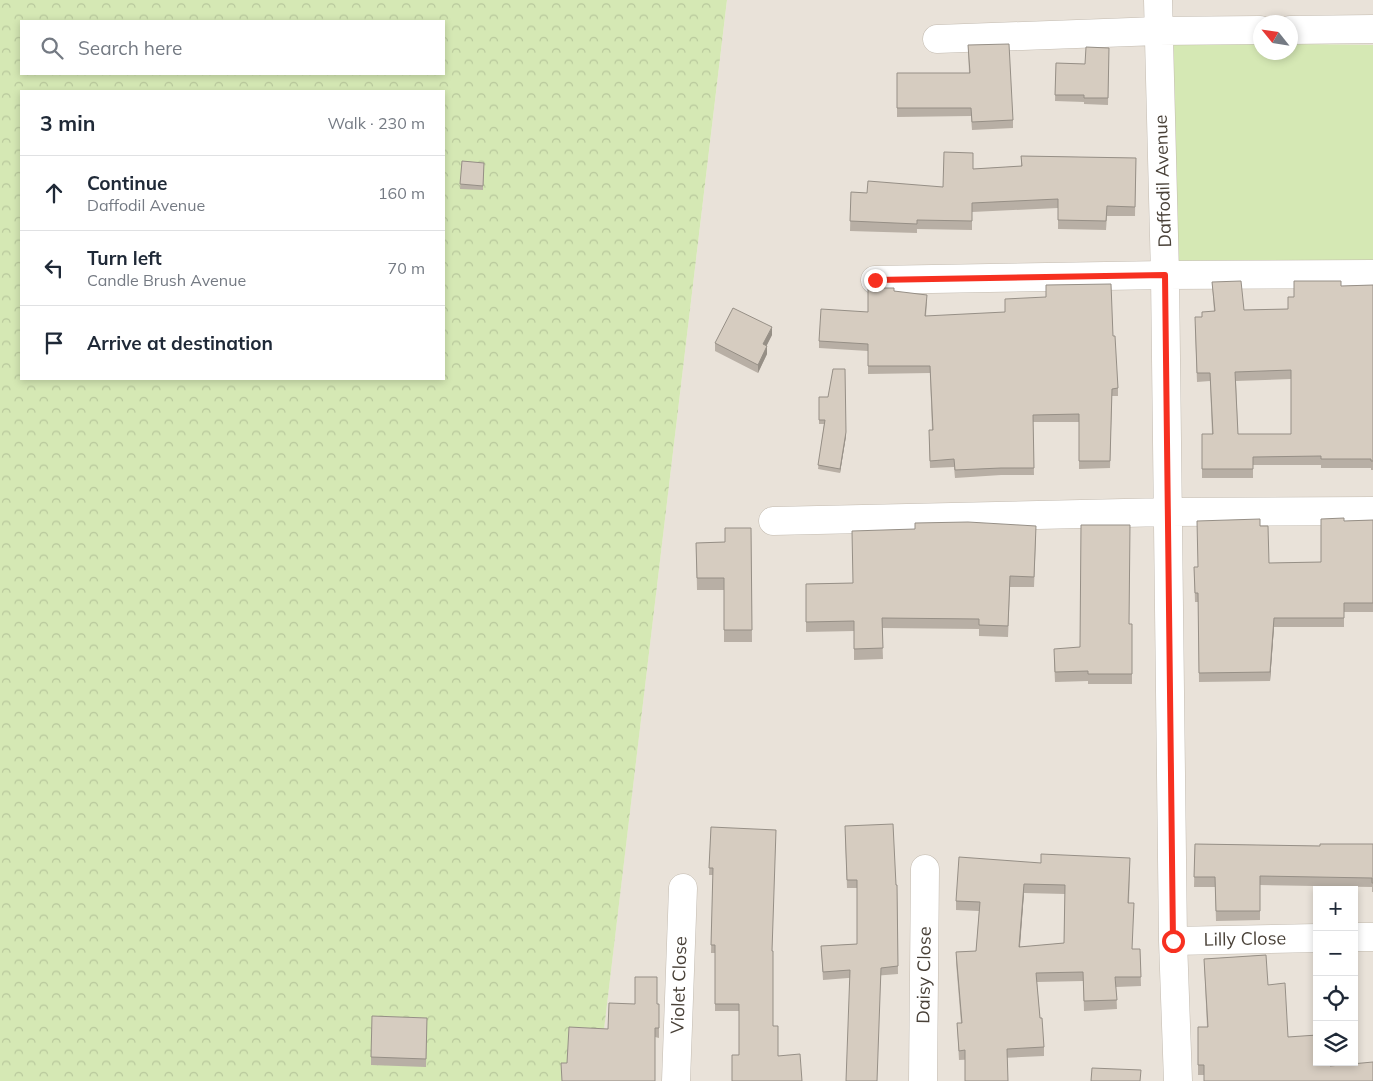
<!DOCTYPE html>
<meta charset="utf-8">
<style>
body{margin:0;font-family:Mulish,sans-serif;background:#f2f2f3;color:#1f2937}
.controls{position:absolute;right:15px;bottom:15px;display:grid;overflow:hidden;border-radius:0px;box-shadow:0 2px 8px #0003}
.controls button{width:45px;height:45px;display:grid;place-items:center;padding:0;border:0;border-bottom:1px solid #e0e1e3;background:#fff;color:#1f2937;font:25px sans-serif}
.compass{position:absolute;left:1253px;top:15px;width:45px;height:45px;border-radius:50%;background:#fff;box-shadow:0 2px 8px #0003;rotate:300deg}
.stop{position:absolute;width:15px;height:15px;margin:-11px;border:4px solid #f73020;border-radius:50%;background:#fff}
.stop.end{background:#f73020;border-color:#fff;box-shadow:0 1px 5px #0008}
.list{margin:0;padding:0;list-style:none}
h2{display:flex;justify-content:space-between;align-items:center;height:65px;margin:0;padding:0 20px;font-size:21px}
h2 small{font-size:16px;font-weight:400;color:#747a83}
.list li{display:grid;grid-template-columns:32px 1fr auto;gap:15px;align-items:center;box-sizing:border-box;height:75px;padding:0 20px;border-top:1px solid #e0e1e3}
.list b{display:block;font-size:19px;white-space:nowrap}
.list p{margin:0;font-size:16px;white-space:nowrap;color:#747a83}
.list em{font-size:16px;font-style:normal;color:#747a83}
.icon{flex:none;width:28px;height:28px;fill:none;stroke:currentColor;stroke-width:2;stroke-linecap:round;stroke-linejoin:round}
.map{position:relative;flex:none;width:1373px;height:1081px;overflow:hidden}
.search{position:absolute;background:#fff;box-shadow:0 2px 8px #0003;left:20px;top:20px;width:425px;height:55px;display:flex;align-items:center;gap:12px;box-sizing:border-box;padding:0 18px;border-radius:0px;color:#747a83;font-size:19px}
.panel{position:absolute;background:#fff;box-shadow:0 2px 8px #0003;left:20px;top:90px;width:425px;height:290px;border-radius:0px}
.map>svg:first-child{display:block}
</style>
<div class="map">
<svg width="1373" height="1081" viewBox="0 0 1373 1081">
<defs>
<pattern id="forest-crowns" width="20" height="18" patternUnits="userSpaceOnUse" patternTransform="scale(1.25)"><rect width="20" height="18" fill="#d5e8b4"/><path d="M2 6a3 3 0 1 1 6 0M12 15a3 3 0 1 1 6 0" fill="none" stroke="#b8c89c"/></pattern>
</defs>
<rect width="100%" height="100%" fill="#f5f1ea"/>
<path fill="#e9e2d9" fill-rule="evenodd" d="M727,0H1373V1081H591L598,1079ZM1260,22H1290V52H1260ZM1317,890H1354V1062H1317Z"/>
<path fill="url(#forest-crowns)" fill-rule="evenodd" d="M0,0H727L598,1080L590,1081H0ZM21,21H444V74H21ZM21,91H444V379H21Z"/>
<path fill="#d5e8b4" d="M1154,43L1260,44V52H1290L1291,44L1373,45V268L1156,271Z"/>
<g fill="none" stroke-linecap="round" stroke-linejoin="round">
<defs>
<path id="street" d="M1158,0L1165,275L1173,941L1178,1081
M1290,30L1373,29
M937,39L1158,31L1260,30
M875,280L1165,275L1373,274
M773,521L1167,512L1373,511
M1354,937H1373
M1173,941L1317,938
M676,1081L683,888
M923,1081L925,869"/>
</defs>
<use href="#street" stroke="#c3bbb0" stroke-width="29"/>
<use href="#street" stroke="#fff" stroke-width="28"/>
</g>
<path fill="#b8afa5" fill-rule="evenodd" d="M968,45L1013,120V128L972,130L971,116L897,117V73H969Z
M1109,48L1108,105L1084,104V102L1055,101L1056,63L1085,64Z
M1021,156L1136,158L1135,216H1107L1106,230L1058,229V208L972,212V230L917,229V233L850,231L851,192L867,193L943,187L973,169L1021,166Z
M462,161L484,163L483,190L460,189Z
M1212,282L1244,310L1288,309L1294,297L1341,286L1373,285V470H1371V468H1321V465H1253V478H1202V434H1212L1210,381L1197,382L1195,326L1202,317L1214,311ZM1291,379V434H1238L1236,381Z
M894,291L927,302L926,316L1113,336L1118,388V396H1112L1110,468L1079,469V422H1033L1034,475H1001L955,478L954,467L930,468L929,438L932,430L930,373L868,374V351L819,348V341L868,312Z
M772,335L766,346L767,354L758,373L715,351V343Z
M819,397L846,436L840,473L818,469L824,424H819Z
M1373,520V612H1344V627H1274L1270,681L1199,682L1198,602H1195L1194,567H1198L1260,526L1269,563L1321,562L1344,521Z
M751,528L752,642H724V590H697L696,543L725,542Z
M1036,536L1034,587H1010L1008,637L979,636V629L882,628L883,659L854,660V631L806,632V584L853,583Z
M1129,624H1132V684H1088V681L1055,682L1054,659Z
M711,827L772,951L773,1026L778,1056L802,1081L739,1055V1011H715V953H711L713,875H709Z
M845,834L896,885H897L898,974L823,980L821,946L857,944V888H847Z
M1195,844L1320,846L1373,844V892H1372V887L1260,885V920L1216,921L1215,887H1194Z
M1041,863L1130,867L1129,903L1132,949H1140L1141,986L1116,987L1117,1009L1084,1011L1083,981L1037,982L1040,1018L1044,1047V1056L959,1060L957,1023H961L956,962V952L976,951L979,911L956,910V901ZM1024,893L1065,894L1064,943L1020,947Z
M1266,955L1204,1075H1198V1065L1207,1027L1204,959Z
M635,1004H657L659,1013V1038L655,1037L567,1063L608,1029Z
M427,1018L426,1067L371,1065V1057Z"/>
<path fill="#968f86" d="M772,327V335L763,353V344Z
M767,346V354L758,373V365Z
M846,432V436L840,473V469Z
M1274,618V627L1270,681V672Z
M1024,884V893L1019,956V947Z"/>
<path fill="#d6ccc0" stroke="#968f86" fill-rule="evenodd" d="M1009,44L1013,120L972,122L971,108H897V73H970L968,45Z
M1086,47L1109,48L1108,98H1084V95H1055L1056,63L1085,64Z
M944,152L973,153V169L1022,166L1021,156L1136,158L1135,207L1107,206L1106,221L1058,220V199L972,203V221L917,220V224L850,221L851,192L867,193L868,181L943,187Z
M462,161L484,163L483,186L460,184Z
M1241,281L1244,310L1288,309V297H1294V281H1341V286L1373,285V461H1371V459H1321V456L1253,457V469H1202V434H1213L1210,373H1197L1195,317H1202V312L1215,311L1212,282ZM1291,370V434H1238L1235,372Z
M1111,284L1113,336H1115L1118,388L1112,389L1110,461H1079V414L1033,415L1034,468H1001L955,470L954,459L930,461L929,430H933L930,366H868V344L819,341L821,309L868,312V288H894V291L927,295L925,316L1005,312V299L1046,297V285Z
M733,308L772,327L763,344L767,346L758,365L715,343Z
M833,369H845L846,432L840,469L818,465L825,420H819V397H828Z
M1344,518V521L1373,520V603H1344V618H1274L1270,672L1199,673L1198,593H1195L1194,567H1198L1197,521L1260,519V526H1268L1269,563L1321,562V519Z
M968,522L1036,526L1034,577L1010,576L1008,626L979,625V619L882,618L883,648L854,649V621L806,622V584L853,583L852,531L915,529V523Z
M1081,525H1130L1129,624H1132V674H1088V671L1055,672L1054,649L1080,647Z
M725,528H751L752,630H724V578H697L696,543L725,542Z
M893,824L896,885H897L898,966L881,968L877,1081H846L850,970L823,972L821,946L857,944V880H847L845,826Z
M711,827L776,830L772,951H773V1026H778V1056L800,1054L802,1081H732V1055H739V1004H715V945H711L713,868H709Z
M1195,844L1320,846V844H1373V883H1372V878L1260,876V911H1216L1215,877H1194Z
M1041,854L1130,858L1128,903H1134L1132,949H1140L1141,977H1115L1117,1000L1084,1001L1083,972L1036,973L1040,1018H1042L1044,1047L1007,1049L1008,1081H965V1050L959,1051L957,1023H962L956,952L976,951L980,902L956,901L959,857L1041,863ZM1024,884L1065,885L1064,943L1019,947Z
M1266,955L1268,985L1285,983L1288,1037L1317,1035V1062H1330V1066L1373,1062V1081H1204V1065H1198V1027H1208L1204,959Z
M635,977H657V1004H659V1028H655V1081H562L561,1063H567L569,1027L608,1029L609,1003L635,1004Z
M372,1016L427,1018L426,1059L371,1057Z
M1092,1068L1141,1070L1140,1081H1091Z"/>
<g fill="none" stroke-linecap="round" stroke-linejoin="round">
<path stroke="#f73020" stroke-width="6" d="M875,280L1165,275L1173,941"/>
</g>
<g text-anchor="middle" stroke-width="5" stroke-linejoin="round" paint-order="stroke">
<g font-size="18" fill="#494138" stroke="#fff">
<text transform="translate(1163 181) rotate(-92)" y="6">Daffodil Avenue</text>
<text transform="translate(1245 939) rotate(-1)" y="6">Lilly Close</text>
<text transform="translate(924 975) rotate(-89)" y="6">Daisy Close</text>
<text transform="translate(679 985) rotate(-88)" y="6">Violet Close</text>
</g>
</g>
</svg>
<div class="controls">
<button>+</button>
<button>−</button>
<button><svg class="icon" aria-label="locate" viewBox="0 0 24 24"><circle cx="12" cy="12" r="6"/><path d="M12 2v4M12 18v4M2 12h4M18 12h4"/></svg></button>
<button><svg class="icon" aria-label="layers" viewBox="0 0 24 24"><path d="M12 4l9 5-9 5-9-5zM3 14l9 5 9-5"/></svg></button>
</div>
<svg class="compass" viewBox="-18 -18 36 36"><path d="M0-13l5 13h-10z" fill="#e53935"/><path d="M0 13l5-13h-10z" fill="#747a83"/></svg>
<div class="stop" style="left:1173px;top:941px"></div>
<div class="stop end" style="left:875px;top:280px"></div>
<div class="search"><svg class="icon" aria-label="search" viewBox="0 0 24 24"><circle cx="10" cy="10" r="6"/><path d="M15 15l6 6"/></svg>Search here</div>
<section class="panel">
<h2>3 min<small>Walk · 230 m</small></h2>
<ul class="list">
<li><svg class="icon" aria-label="ahead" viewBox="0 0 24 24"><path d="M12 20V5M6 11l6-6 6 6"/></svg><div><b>Continue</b><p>Daffodil Avenue</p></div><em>160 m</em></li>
<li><svg class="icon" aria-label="left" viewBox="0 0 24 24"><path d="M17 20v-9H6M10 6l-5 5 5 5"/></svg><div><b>Turn left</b><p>Candle Brush Avenue</p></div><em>70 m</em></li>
<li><svg class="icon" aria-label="arrive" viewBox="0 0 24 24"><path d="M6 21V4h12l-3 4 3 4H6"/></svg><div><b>Arrive at destination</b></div></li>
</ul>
</section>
</div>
